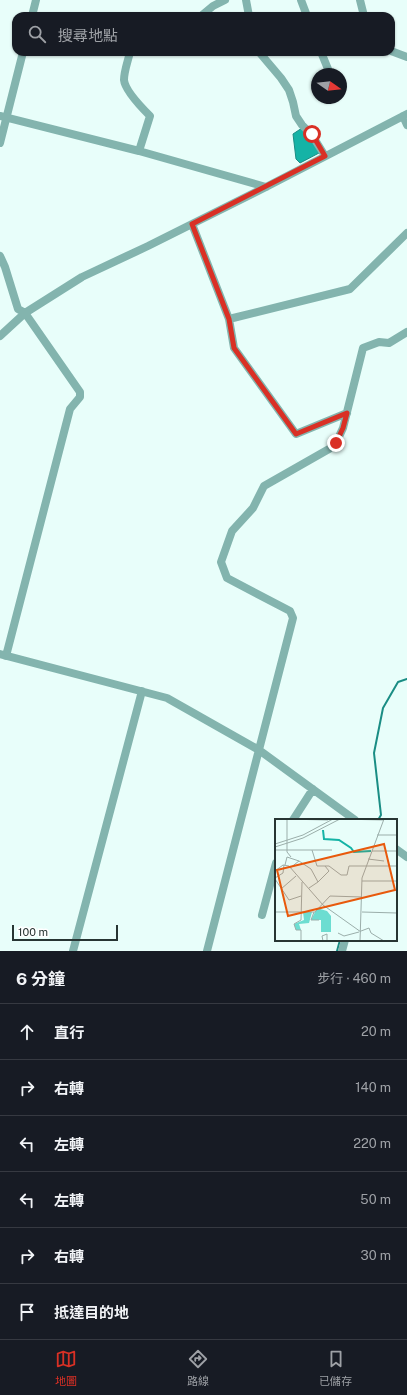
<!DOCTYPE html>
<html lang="zh-TW">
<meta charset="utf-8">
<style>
body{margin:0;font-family:"Public Sans","Noto Sans TC",sans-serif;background:#242831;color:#f1f3f6}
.compass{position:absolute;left:311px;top:68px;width:36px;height:36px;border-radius:50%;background:#171b24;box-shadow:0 1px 3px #0004;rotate:104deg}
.scale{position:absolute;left:12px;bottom:10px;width:106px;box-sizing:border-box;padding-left:4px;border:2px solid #273533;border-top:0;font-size:11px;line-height:14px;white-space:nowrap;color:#273533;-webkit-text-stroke:3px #fff;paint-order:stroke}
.stop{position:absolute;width:12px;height:12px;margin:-9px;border:3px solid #d93025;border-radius:50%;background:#fff}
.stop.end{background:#d93025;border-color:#fff;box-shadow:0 1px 4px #0008}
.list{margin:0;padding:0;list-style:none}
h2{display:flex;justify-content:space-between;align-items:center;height:52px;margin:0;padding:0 16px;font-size:17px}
h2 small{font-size:13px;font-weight:400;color:#9ea1a6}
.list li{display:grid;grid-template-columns:26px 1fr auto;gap:12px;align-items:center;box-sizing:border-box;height:56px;padding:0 16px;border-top:1px solid #363941}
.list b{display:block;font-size:15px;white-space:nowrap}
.list em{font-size:13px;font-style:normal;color:#9ea1a6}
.icon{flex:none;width:22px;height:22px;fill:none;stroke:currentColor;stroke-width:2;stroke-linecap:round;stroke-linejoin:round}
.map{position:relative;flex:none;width:407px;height:951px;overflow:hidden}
.search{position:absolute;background:#171b24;box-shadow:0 1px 3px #0004;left:12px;right:12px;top:12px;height:44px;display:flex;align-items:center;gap:10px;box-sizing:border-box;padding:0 14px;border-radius:12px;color:#9ea1a6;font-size:15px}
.sheet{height:388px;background:#171b24}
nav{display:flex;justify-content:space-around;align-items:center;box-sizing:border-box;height:56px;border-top:1px solid #363941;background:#171b24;font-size:11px;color:#9ea1a6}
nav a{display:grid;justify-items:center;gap:2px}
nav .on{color:#d93025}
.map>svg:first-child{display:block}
</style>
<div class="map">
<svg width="407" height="951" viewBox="0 0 407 951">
<rect width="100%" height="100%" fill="#e8fefa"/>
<path fill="#15b3a6" stroke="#1a8d84" d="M302,128L311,138L319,153L300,163L296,159L293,134Z"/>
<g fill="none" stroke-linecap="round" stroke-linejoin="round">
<path stroke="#1a8d84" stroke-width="2" d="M378,820L381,815L374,753L383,708L398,682L407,679
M337,951L340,940"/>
<path stroke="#83b4ae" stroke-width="8" d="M246,0L249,16
M301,0L307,16
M360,0L364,16
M32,16L36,0
M201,16L213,6L225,0
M391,51L407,57
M130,52C128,61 124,71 124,80C125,91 142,108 150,116L139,151
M259,52L281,78L289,90L293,102L296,116L302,125L312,135L325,156
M321,52L328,69
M0,116L139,151L266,187
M403,116L407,125
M0,143L23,52
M192,224L229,319L350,289L407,233
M0,256L5,267L18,309L25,313L80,392V397L70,409L6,656
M229,319L234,348L296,434L347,413
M0,336L25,313L82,277L148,246L266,187L407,114
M0,654L167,698L259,750L355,820
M293,820L313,789
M396,849L407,857
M262,915L276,863
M73,951L142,691
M207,951L293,618L290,611L227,578L221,562L232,531L253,508L264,486L329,449L336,443L343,428L363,348L379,342L389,343L407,332
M342,951L345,940"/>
</g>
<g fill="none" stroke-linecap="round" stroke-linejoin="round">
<path stroke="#d93025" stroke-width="5" d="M312,134L325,156L192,224L229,319L234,348L296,434L347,413L343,428L336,443"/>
</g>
<g transform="translate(275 819)">
<rect width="122" height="122" fill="#e8fefa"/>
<path d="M42,89L52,92L56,97V113H46V101H36ZM28,93H37L34,104L24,105L26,111H21L19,105L29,101Z" fill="#6cddd1"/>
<path fill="none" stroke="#15b3a6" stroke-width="2" d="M48,11L49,20L64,21L76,29L79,33L96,32"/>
<path fill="none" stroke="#9baeaa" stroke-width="1" d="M10,0L53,1M12,0V33L16,38M64,0L109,1M102,16H122M0,25L28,16L58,0M0,28L28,19L65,0M0,31H37L42,47H54L66,56H72L74,47H122M37,31H57M97,32H122M93,40L109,42M10,46L12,38L24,42M15,49L24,42L36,50L43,63L34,69M0,52L8,46L14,47L48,86L86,113M0,59L8,54L9,46M0,60L14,81L26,77M87,62H122M43,63L54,52L50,47M6,70L21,57M0,93H40L55,77L87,78M39,93L36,101H44M87,93L122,94M86,112L94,109L96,114L109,122M63,114L69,117L84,113M26,122V111H21L19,105L26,101L27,63M48,122L47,117L52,115V122M85,122L87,59L109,0"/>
<path fill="#e8590c" fill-opacity="0.15" stroke="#e8590c" stroke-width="2" d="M109,25L120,71L13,97L2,51Z"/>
<rect width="122" height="122" fill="none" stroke="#273533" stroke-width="2"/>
</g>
</svg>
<svg class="compass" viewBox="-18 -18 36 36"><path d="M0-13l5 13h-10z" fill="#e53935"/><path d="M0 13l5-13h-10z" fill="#9ea1a6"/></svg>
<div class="scale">100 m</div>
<div class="stop" style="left:312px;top:134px"></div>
<div class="stop end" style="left:336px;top:443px"></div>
<div class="search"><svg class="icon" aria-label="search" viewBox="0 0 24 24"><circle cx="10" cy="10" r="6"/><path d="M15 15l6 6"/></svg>搜尋地點</div>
</div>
<section class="sheet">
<h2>6 分鐘<small>步行 · 460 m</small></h2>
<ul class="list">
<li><svg class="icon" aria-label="ahead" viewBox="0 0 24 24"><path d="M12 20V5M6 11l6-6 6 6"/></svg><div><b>直行</b></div><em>20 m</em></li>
<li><svg class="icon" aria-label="right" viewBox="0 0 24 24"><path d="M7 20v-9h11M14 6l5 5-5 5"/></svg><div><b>右轉</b></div><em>140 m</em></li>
<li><svg class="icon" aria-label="left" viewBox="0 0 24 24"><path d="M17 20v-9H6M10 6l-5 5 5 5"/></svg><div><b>左轉</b></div><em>220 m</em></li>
<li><svg class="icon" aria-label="left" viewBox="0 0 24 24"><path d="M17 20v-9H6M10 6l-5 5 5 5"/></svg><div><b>左轉</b></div><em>50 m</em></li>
<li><svg class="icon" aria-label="right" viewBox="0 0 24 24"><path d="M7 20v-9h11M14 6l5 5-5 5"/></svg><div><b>右轉</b></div><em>30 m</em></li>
<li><svg class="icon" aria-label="arrive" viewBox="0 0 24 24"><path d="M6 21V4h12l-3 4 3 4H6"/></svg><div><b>抵達目的地</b></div></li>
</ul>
</section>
<nav>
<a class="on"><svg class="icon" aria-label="map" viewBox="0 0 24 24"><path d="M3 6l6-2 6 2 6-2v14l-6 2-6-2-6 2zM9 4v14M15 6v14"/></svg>地圖</a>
<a><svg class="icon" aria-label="directions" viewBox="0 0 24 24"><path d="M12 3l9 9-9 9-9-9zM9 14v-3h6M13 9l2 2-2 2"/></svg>路線</a>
<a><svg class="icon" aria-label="saved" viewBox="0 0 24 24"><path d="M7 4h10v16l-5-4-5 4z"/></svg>已儲存</a>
</nav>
